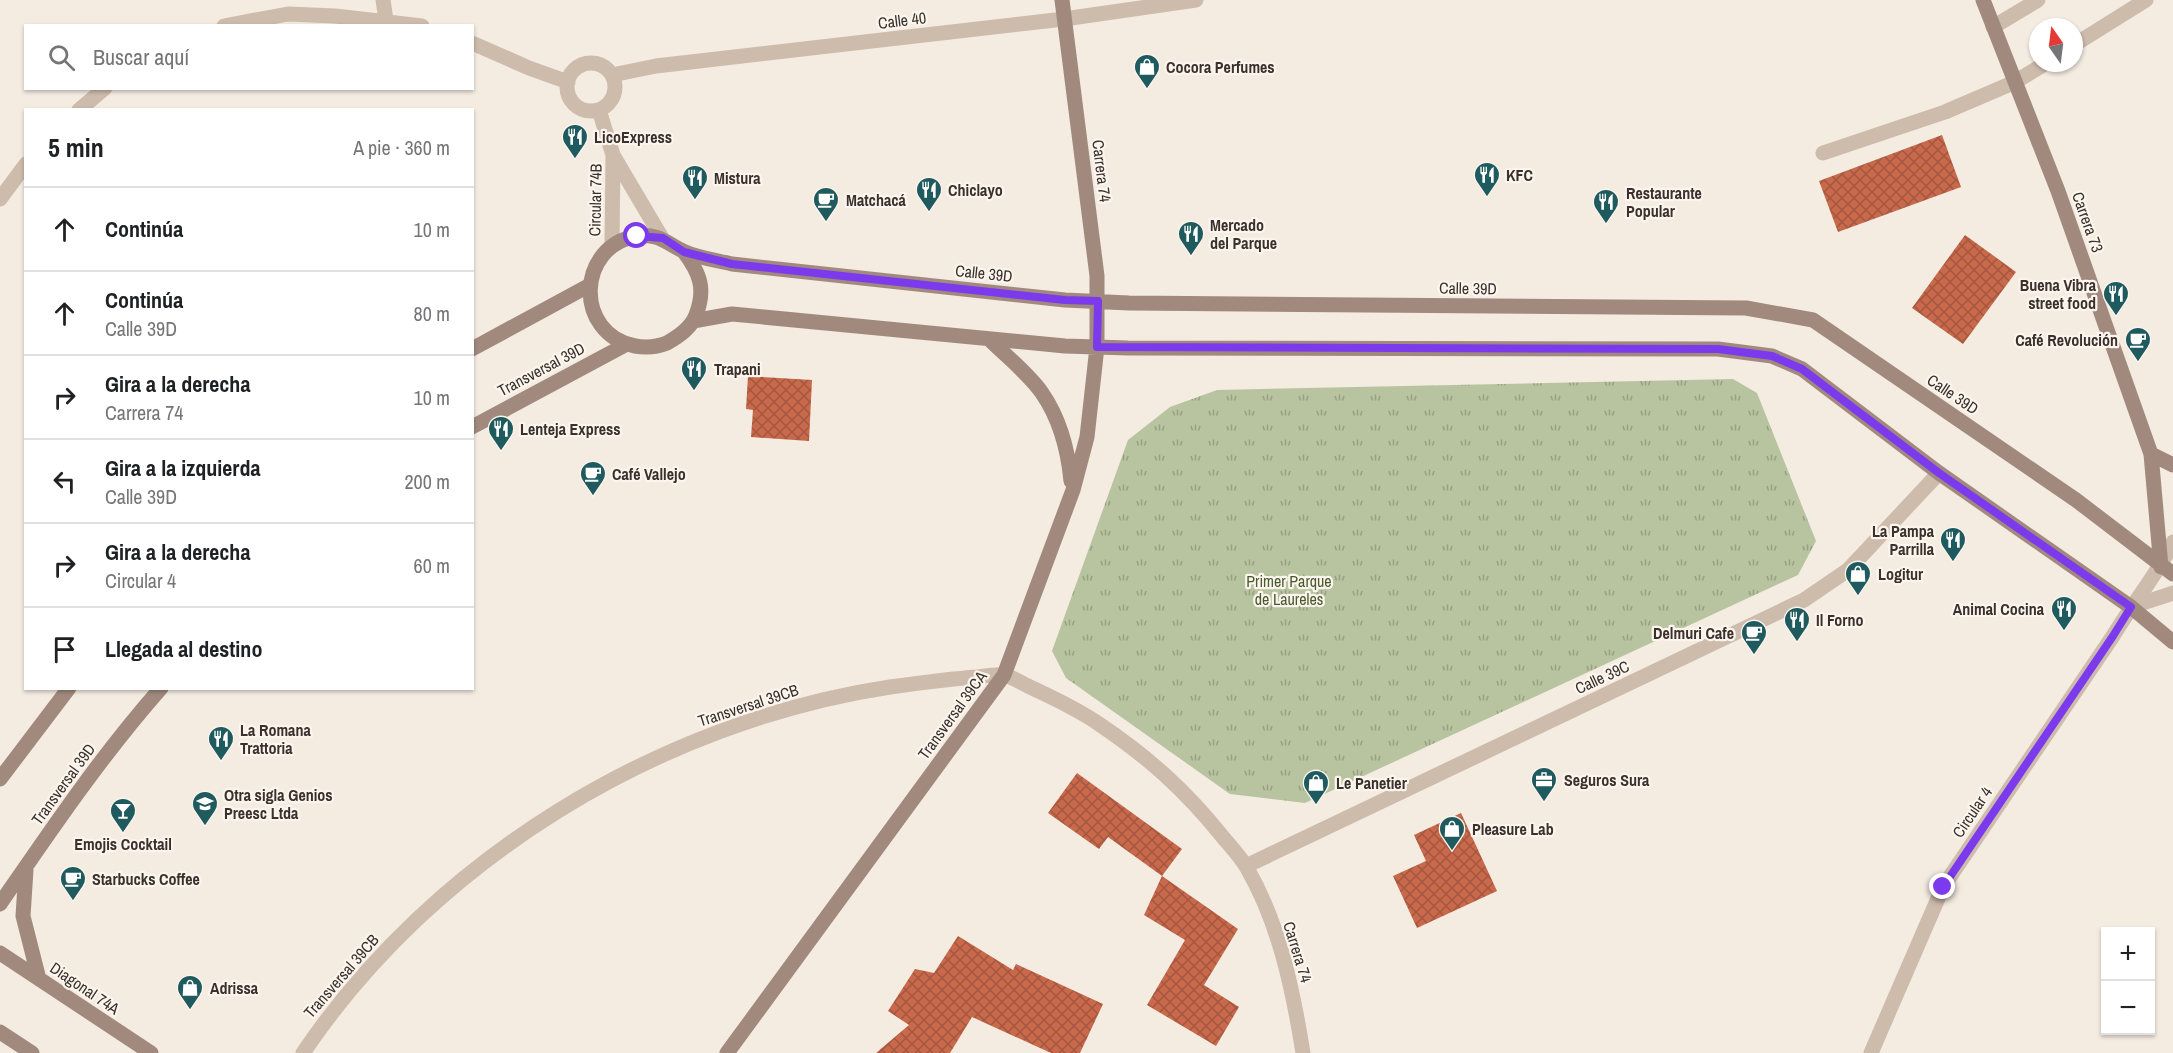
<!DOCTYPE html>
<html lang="es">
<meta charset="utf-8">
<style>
body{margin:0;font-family:"Archivo Narrow",sans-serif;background:#f6f6f6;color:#202124}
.controls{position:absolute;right:18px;bottom:18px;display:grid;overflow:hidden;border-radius:0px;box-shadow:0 2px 4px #0004}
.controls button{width:54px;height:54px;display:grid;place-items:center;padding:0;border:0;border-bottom:2px solid #e0e0e0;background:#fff;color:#202124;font:30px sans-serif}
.compass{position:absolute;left:2029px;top:18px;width:54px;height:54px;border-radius:50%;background:#fff;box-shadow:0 2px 4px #0004;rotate:346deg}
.stop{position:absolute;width:18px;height:18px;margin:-14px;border:4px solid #7c3aed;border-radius:50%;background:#fff}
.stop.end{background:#7c3aed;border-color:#fff;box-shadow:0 2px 6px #0008}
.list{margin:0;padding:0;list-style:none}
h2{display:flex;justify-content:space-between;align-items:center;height:78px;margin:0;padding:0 24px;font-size:26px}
h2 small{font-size:20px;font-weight:400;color:#757577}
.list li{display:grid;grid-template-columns:39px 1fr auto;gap:18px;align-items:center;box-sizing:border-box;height:84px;padding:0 24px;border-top:2px solid #e0e0e0}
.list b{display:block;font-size:22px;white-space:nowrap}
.list p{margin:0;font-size:20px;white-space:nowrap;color:#757577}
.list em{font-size:20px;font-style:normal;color:#757577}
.icon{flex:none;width:33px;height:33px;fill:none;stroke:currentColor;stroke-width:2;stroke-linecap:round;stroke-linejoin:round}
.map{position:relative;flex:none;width:2173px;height:1053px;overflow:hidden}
.search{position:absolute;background:#fff;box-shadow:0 2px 4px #0004;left:24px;top:24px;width:450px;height:66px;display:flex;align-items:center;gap:15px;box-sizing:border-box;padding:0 21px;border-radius:0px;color:#757577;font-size:22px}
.panel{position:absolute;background:#fff;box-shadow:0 2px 4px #0004;left:24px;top:108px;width:450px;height:582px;border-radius:0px}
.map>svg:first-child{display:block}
</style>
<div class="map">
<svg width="2173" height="1053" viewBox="0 0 2173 1053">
<defs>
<pattern id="park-tufts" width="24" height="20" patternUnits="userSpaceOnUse" patternTransform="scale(1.5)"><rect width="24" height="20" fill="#b8c4a0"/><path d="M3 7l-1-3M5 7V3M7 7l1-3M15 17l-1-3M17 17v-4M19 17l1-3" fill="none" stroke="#97a083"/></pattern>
<pattern id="building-cross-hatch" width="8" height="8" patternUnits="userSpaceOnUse" patternTransform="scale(1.5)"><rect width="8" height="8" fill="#c8694b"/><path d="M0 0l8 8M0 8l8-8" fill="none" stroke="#a4573f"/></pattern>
</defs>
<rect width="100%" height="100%" fill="#f4ebe1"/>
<path fill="url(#park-tufts)" d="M1733,379L1757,393L1816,541L1798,575L1305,803L1230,794L1066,678L1052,651L1128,440L1170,407L1217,390Z"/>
<path fill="url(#building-cross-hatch)" d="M1942,135L1961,187L1838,232L1819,181Z
M1965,235L2016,272L1963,344L1912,308Z
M748,376L812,380L809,441L751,437L753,410L746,409Z
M1077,773L1182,849L1162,876L1108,837L1099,849L1048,813Z
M1461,813L1497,891L1417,928L1393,876L1426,861L1414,835Z
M1162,876L1238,929L1204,985L1239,1007L1216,1046L1147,1005L1185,940L1144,915Z
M958,936L1013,970L1016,964L1103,1004L1080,1053H1051L972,1017L950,1053H876L909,1025L888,1011L915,969L934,973Z"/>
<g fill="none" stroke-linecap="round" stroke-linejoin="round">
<path stroke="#cdbbac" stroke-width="15" d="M1823,153L1945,112L2015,82"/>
<path stroke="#cdbbac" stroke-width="15" d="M383,0L386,20
M224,26L288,14L335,16L422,26
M1993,27L2038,0
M472,43L529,68L568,82
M2074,45L2146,0
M567 87a24 24 0 1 1 48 0a24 24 0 1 1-48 0Z
M612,75L656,66L1064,19L1196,0
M2015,82L2046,63
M79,110L105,88
M599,110L613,155L662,238
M0,199L26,164
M612,246L613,155
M2131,607L2173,593
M1246,866L1804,600L1848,570L1939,473
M303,1053C434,859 659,722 890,687C919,683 948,679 977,677C985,676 996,674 1004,675C1011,676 1021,683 1028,686C1053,698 1076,708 1099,724C1148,757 1185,790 1222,836C1230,846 1240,856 1247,868C1279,923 1293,990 1303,1053
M1871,1053L1943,887L2113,636C2132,604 2157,575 2173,542"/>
<path stroke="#a18a7d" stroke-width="15" d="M1983,0L2058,191L2151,454L2161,567
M684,252C700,273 706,289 696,315C691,328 679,336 667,343C657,347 646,348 635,346C574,334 576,246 637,236C657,233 667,243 683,251C698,258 716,260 732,264L1065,300L1129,303L1746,308L1813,320L2076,500L2173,574
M693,321L732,314L1065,346L1128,348L1718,349L1772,356L1802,369L1939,473L2131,607L2173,642
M990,340C1006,356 1029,374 1042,393C1060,419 1068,450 1071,481
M472,349L590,285
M472,427L627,344
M2151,454L2173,465
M0,779L69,688
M26,870L23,916L39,979
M0,904C51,830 101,756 161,688
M0,953L151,1053
M0,1032L32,1053
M727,1053L1004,675L1073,490L1087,437L1097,347V276L1062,0"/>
</g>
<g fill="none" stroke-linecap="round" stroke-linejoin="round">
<path stroke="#7c3aed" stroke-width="8" d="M637,236L663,238L684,252L732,264L1065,300L1098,301L1097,347L1718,349L1772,356L1802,369L1939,473L2131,607L2113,636L1943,887"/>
</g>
<defs>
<symbol id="shop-pin" viewBox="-11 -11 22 30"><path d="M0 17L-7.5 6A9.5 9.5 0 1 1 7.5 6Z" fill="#1f5a5e" stroke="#fbf5ee"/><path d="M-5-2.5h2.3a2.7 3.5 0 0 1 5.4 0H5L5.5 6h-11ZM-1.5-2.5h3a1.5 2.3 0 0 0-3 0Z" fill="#fff"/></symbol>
<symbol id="restaurant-pin" viewBox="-11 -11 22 30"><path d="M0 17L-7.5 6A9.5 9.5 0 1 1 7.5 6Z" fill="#1f5a5e" stroke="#fbf5ee"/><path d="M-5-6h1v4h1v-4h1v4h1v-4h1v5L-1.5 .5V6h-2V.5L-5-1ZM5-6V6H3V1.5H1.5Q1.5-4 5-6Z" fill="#fff"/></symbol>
<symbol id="cafe-pin" viewBox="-11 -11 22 30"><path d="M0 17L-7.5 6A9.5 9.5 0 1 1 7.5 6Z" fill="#1f5a5e" stroke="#fbf5ee"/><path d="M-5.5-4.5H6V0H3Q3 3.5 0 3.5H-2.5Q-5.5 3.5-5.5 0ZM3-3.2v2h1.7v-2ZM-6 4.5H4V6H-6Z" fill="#fff"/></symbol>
<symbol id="office-pin" viewBox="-11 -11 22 30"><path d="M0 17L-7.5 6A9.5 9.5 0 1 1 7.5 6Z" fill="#1f5a5e" stroke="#fbf5ee"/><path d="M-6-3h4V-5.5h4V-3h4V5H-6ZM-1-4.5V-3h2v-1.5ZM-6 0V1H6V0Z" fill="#fff"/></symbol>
<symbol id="school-pin" viewBox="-11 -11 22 30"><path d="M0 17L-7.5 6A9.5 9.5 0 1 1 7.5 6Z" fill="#1f5a5e" stroke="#fbf5ee"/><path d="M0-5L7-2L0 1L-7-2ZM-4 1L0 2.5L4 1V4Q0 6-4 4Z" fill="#fff"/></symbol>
<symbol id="bar-pin" viewBox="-11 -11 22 30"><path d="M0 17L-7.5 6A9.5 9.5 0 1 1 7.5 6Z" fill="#1f5a5e" stroke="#fbf5ee"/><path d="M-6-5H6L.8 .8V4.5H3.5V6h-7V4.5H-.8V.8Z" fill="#fff"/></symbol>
</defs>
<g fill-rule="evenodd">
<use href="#shop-pin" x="1132" y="52" width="30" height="40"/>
<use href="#restaurant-pin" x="560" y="122" width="30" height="40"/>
<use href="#restaurant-pin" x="1472" y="160" width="30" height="40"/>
<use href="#restaurant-pin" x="680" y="163" width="30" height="40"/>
<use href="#restaurant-pin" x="914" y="175" width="30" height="40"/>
<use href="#cafe-pin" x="811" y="185" width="30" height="40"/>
<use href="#restaurant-pin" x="1591" y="187" width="30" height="40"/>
<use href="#restaurant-pin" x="1176" y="219" width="30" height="40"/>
<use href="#restaurant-pin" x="2101" y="279" width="30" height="40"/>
<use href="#cafe-pin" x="2123" y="325" width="30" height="40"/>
<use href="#restaurant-pin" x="679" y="354" width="30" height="40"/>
<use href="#restaurant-pin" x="486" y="414" width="30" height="40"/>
<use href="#cafe-pin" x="578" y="459" width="30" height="40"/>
<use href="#restaurant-pin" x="1938" y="525" width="30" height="40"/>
<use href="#shop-pin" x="1843" y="559" width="30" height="40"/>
<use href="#restaurant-pin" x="2049" y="594" width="30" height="40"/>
<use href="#restaurant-pin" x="1782" y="605" width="30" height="40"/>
<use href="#cafe-pin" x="1739" y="618" width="30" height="40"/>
<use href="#restaurant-pin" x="206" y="724" width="30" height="40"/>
<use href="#office-pin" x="1529" y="765" width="30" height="40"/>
<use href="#shop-pin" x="1301" y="768" width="30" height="40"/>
<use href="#school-pin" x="190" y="789" width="30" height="40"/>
<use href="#bar-pin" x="108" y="796" width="30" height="40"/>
<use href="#shop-pin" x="1437" y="814" width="30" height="40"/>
<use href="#cafe-pin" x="58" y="864" width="30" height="40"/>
<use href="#shop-pin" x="175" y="973" width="30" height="40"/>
</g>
<g text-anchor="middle" stroke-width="4.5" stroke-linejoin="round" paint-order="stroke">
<g font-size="16" fill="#3b302b" stroke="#fbf5ee">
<text transform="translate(902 20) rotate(-7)" y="6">Calle 40</text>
<text transform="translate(1102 171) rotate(83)" y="6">Carrera 74</text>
<text transform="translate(595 200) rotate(-89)" y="6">Circular 74B</text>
<text transform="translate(2088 222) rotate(70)" y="6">Carrera 73</text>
<text transform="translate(984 273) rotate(6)" y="6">Calle 39D</text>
<text transform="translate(1468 288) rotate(1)" y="6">Calle 39D</text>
<text transform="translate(541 369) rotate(-28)" y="6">Transversal 39D</text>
<text transform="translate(1953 394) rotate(34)" y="6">Calle 39D</text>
<text transform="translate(1602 677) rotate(-25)" y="6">Calle 39C</text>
<text transform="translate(748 705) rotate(-18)" y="6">Transversal 39CB</text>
<text transform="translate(952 715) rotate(-54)" y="6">Transversal 39CA</text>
<text transform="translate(63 784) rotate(-54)" y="6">Transversal 39D</text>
<text transform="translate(1972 812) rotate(-56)" y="6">Circular 4</text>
<text transform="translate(1298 952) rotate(73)" y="6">Carrera 74</text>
<text transform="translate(341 976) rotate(-49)" y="6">Transversal 39CB</text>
<text transform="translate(85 988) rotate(34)" y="6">Diagonal 74A</text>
</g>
<g font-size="16" font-weight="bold" fill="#3b302b" stroke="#fbf5ee" text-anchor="start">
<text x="1166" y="73">Cocora Perfumes</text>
<text x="594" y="143">LicoExpress</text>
<text x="1506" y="181">KFC</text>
<text x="714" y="184">Mistura</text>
<text x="948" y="196">Chiclayo</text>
<text x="1626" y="199">Restaurante<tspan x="1626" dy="18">Popular</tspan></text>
<text x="846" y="206">Matchacá</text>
<text x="1210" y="231">Mercado<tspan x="1210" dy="18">del Parque</tspan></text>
<text x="2096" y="291" text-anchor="end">Buena Vibra<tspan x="2096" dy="18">street food</tspan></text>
<text x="2118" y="346" text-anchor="end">Café Revolución</text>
<text x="714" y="375">Trapani</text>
<text x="520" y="435">Lenteja Express</text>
<text x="612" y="480">Café Vallejo</text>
<text x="1934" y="537" text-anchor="end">La Pampa<tspan x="1934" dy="18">Parrilla</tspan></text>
<text x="1878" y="580">Logitur</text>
<text x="2044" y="615" text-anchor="end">Animal Cocina</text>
<text x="1816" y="626">Il Forno</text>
<text x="1734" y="639" text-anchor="end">Delmuri Cafe</text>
<text x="240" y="736">La Romana<tspan x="240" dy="18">Trattoria</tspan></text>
<text x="1564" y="786">Seguros Sura</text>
<text x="1336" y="789">Le Panetier</text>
<text x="224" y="801">Otra sigla Genios<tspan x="224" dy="18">Preesc Ltda</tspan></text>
<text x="1472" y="835">Pleasure Lab</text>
<text x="123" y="850" text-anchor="middle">Emojis Cocktail</text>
<text x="92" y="885">Starbucks Coffee</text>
<text x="210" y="994">Adrissa</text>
</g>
<g font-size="16" fill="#4a5a2e" stroke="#fbf5ee">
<text x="1289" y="587">Primer Parque<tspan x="1289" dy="18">de Laureles</tspan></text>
</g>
</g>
</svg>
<div class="controls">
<button>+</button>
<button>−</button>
</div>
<svg class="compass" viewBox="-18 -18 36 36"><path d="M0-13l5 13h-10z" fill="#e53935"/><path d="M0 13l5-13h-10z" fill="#757577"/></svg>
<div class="stop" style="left:637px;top:236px"></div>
<div class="stop end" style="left:1943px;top:887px"></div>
<div class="search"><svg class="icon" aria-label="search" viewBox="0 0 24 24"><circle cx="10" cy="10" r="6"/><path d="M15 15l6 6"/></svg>Buscar aquí</div>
<section class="panel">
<h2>5 min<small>A pie · 360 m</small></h2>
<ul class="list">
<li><svg class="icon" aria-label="ahead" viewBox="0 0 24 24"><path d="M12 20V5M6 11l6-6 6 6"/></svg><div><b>Continúa</b></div><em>10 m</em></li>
<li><svg class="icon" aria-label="ahead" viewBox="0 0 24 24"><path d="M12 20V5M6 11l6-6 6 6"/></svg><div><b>Continúa</b><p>Calle 39D</p></div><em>80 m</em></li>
<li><svg class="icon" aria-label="right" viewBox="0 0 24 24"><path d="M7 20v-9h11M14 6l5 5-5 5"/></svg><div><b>Gira a la derecha</b><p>Carrera 74</p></div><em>10 m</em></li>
<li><svg class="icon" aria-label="left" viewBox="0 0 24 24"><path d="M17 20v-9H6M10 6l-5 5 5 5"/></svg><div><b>Gira a la izquierda</b><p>Calle 39D</p></div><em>200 m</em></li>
<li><svg class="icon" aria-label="right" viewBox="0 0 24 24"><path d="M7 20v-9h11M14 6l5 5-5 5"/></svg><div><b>Gira a la derecha</b><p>Circular 4</p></div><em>60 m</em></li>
<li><svg class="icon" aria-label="arrive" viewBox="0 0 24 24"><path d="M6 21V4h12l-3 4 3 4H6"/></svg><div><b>Llegada al destino</b></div></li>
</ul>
</section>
</div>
